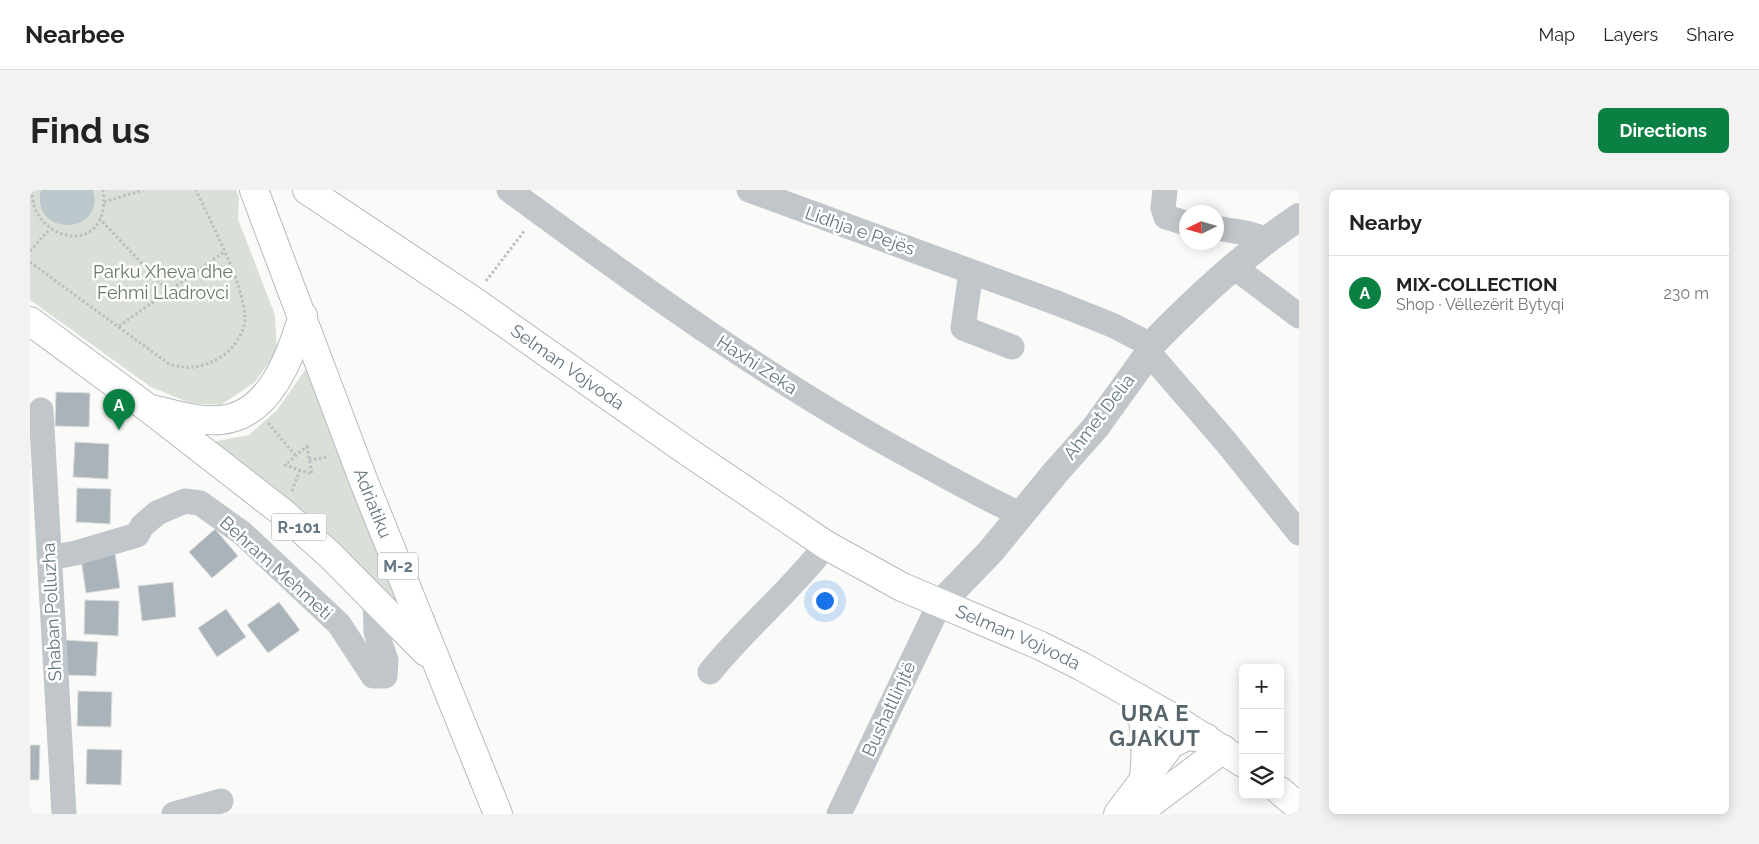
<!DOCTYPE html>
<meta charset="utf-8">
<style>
body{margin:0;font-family:Raleway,sans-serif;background:#f2f2f2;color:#222}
.controls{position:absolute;right:15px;bottom:15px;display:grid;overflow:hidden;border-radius:8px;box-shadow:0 2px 12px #0003}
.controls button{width:45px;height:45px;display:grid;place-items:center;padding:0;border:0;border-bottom:1px solid #e0e0e0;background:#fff;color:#222;font:25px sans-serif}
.compass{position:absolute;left:1149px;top:15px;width:45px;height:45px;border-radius:50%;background:#fff;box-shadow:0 2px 12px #0003;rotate:265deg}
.you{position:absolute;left:794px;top:410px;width:18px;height:18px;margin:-12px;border:4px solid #fff;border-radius:50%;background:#1a73e8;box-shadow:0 0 0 8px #1a73e833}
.badge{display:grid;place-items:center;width:32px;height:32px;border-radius:50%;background:#0b8043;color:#fff;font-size:16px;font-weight:700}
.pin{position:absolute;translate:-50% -41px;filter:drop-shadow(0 1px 2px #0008)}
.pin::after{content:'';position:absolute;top:26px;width:18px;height:15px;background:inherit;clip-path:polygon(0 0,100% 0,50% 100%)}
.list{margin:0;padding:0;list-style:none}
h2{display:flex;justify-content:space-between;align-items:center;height:65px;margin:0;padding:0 20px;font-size:21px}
h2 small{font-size:16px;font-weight:400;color:#767676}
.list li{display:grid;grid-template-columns:32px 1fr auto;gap:15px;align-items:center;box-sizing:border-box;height:75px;padding:0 20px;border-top:1px solid #e0e0e0}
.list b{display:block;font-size:19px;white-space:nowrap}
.list p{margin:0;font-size:16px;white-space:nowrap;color:#767676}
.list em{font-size:16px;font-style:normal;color:#767676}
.icon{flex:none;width:28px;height:28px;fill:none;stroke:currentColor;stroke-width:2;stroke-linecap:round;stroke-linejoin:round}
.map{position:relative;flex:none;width:1269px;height:624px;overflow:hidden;border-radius:8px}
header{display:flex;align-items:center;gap:30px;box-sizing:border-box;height:70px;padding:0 25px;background:#fff;border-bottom:1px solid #e0e0e0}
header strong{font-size:24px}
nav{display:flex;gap:28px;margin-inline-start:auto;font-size:18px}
.intro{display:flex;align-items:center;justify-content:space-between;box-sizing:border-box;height:120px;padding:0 30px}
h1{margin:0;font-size:35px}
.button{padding:12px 22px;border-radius:8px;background:#0b8043;color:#fff;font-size:18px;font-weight:700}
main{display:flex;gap:30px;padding:0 30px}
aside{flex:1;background:#fff;border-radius:8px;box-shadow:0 2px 12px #0003}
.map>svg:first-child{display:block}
</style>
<header>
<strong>Nearbee</strong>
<nav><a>Map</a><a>Layers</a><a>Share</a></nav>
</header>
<div class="intro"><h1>Find us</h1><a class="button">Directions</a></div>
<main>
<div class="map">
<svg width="1269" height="624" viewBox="0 0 1269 624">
<rect width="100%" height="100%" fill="#fafaf8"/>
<path fill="#dadfd7" d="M0,0H206L209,7L208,29L245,125L247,161L225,192L191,215L160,213L121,197L0,110Z
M278,176L377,437L182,252L219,245L247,220Z"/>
<path fill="#bbc7cb" d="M11,0H63C76,46 0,47 11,0Z"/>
<path fill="#aab3b9" stroke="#dcdcda" d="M26,202L60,203L59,237L25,236Z
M45,252L79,254L78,289L43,287Z
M47,298L81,299L80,334L46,332Z
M185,339L208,366L182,388L159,362Z
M85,363L90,398L56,403L51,369Z
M143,392L146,427L112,431L108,396Z
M55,410L89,411L88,446L54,444Z
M249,412L270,440L238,463L217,435Z
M196,419L216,447L187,467L168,438Z
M33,450L68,452L66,486L32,485Z
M48,501L82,502L81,537L47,536Z
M0,555H10L9,590H0Z
M57,559L92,560L91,595L56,594Z"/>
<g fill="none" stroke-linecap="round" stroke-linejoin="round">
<defs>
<g id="secondary">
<path id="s1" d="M277,0L442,110L654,259L796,355L872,397L1009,455L1051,476L1145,529L1213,573"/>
<path d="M0,131L118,218"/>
<path d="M1108,508C1116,537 1117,558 1114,588"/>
<path d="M1250,601L1269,617"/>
<path d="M1088,624L1141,554L1157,546L1176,548"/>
<path d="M1106,624L1193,559"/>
</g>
<g id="primary">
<path id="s2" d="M224,0L334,292L468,624"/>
<path d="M118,218L252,322L300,365L396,462"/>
<path d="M126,220C147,225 169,232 191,230C241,225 260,166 273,126"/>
</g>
</defs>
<use href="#secondary" stroke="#b3babe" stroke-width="30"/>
<use href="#primary" stroke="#b5babe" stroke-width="30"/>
<path stroke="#bbbfc2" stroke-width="3" stroke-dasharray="2.5 2.5" stroke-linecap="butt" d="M2,0C0,52 82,70 73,0
M74,12L113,0
M69,28L138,101
M0,61L18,41
M0,72L139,174C159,180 171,178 189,168C202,161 215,143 215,128C214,94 181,33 166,0
M456,91L495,40
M89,136L194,62
M238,233L265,265
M277,256L282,284L255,275Z
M279,270L298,267
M262,301L270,280"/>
<path stroke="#c1c6ca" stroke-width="25" d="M479,0C612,98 744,194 890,272C923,290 956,309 990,324
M719,0L1027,113L1082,135L1121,155
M1135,0L1133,18L1136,27L1156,33
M1186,38L1216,43L1237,49
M1204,77L1269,126
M941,82L933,138L982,157
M1119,163L1196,252L1269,343
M11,220L34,624
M19,368L46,363L107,345L112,336L127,323L155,311L170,313L212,343L309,434L343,486H355L356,470L346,442L345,408
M680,482C716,437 761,401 796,355
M144,624L191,611
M809,624L909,415"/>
<path stroke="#c1c6ca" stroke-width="28" d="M909,415L961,361L1025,283L1065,238L1119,163L1121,155C1167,108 1214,64 1269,27"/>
<use href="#secondary" stroke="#fff" stroke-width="28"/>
<use href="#primary" stroke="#fff" stroke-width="28"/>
</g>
<g text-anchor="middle" stroke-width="5" stroke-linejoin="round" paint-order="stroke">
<g fill="#fff" stroke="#93a0a8" stroke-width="1">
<rect x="241.5" y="323.5" width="55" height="27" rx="4"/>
<rect x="348" y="362.5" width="40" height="27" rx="4"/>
</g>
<g font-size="16" font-weight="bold" fill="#657782">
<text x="269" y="343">R-101</text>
<text x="368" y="382">M-2</text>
</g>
<g font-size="18" fill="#657782" stroke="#fff">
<text transform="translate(830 41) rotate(19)" y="6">Lidhja e Pejës</text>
<text transform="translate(727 175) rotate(33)" y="6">Haxhi Zeka</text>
<text dy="6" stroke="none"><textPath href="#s1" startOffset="315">Selman Vojvoda</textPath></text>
<text transform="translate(1069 227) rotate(-52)" y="6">Ahmet Delia</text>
<text dy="6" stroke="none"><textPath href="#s2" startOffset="335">Adriatiku</textPath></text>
<text transform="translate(246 378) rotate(42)" y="6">Behram Mehmeti</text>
<text transform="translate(22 422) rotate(-93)" y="6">Shaban Polluzha</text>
<text dy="6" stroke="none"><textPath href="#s1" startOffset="842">Selman Vojvoda</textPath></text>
<text transform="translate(859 519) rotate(-65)" y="6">Bushatllinjtë</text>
</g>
<g font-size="18" fill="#697a64" stroke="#fff">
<text x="133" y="88">Parku Xheva dhe<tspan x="133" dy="21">Fehmi Lladrovci</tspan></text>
</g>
<g font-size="22" font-weight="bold" letter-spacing="1" fill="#57656d" stroke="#fff">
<text x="1125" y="531">URA E<tspan x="1125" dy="25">GJAKUT</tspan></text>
</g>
</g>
</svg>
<div class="controls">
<button>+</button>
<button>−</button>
<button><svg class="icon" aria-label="layers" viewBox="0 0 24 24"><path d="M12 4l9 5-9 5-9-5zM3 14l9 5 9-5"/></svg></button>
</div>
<svg class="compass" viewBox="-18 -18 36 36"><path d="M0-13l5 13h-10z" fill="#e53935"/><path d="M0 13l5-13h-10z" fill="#767676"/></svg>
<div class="you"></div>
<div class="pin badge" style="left:89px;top:240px">A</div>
</div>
<aside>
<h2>Nearby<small></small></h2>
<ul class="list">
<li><span class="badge">A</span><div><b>MIX-COLLECTION</b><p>Shop · Vëllezërit Bytyqi</p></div><em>230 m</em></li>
</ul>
</aside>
</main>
